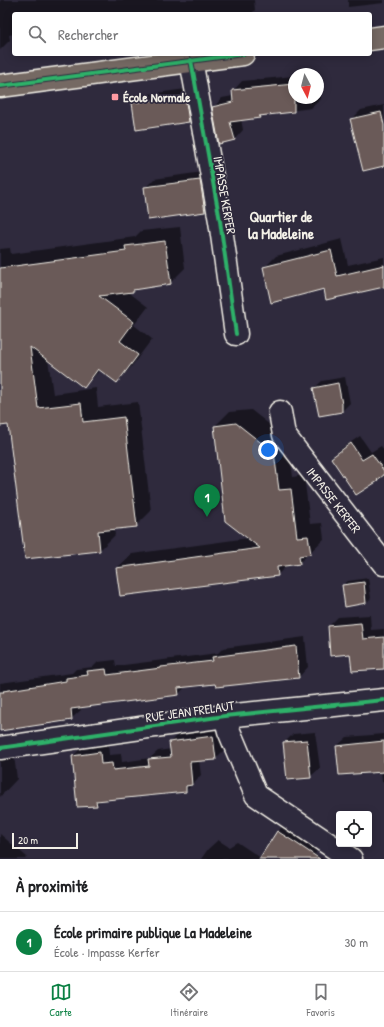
<!DOCTYPE html>
<html lang="fr">
<meta charset="utf-8">
<style>
body{margin:0;font-family:"Patrick Hand",sans-serif;background:#f2f2f2;color:#202124}
.controls{position:absolute;right:12px;bottom:12px;display:grid;overflow:hidden;border-radius:4px;box-shadow:0 2px 10px #0003}
.controls button{width:36px;height:36px;display:grid;place-items:center;padding:0;border:0;border-bottom:1px solid #e0e0e0;background:#fff;color:#202124;font:20px sans-serif}
.compass{position:absolute;left:288px;top:68px;width:36px;height:36px;border-radius:50%;background:#fff;box-shadow:0 2px 10px #0003;rotate:173deg}
.scale{position:absolute;left:12px;bottom:10px;width:66px;box-sizing:border-box;padding-left:4px;border:2px solid #f4f1e8;border-top:0;font-size:11px;line-height:14px;white-space:nowrap;color:#f4f1e8;-webkit-text-stroke:3px #2f2a3d;paint-order:stroke}
.you{position:absolute;left:268px;top:450px;width:14px;height:14px;margin:-10px;border:3px solid #fff;border-radius:50%;background:#1a73e8;box-shadow:0 0 0 6px #1a73e833}
.badge{display:grid;place-items:center;width:26px;height:26px;border-radius:50%;background:#0b8043;color:#fff;font-size:13px;font-weight:700}
.pin{position:absolute;translate:-50% -33px;filter:drop-shadow(0 1px 2px #0008)}
.pin::after{content:'';position:absolute;top:21px;width:14px;height:12px;background:inherit;clip-path:polygon(0 0,100% 0,50% 100%)}
.list{margin:0;padding:0;list-style:none}
h2{display:flex;justify-content:space-between;align-items:center;height:52px;margin:0;padding:0 16px;font-size:17px}
h2 small{font-size:13px;font-weight:400;color:#757577}
.list li{display:grid;grid-template-columns:26px 1fr auto;gap:12px;align-items:center;box-sizing:border-box;height:60px;padding:0 16px;border-top:1px solid #e0e0e0}
.list b{display:block;font-size:15px;white-space:nowrap}
.list p{margin:0;font-size:13px;white-space:nowrap;color:#757577}
.list em{font-size:13px;font-style:normal;color:#757577}
.icon{flex:none;width:22px;height:22px;fill:none;stroke:currentColor;stroke-width:2;stroke-linecap:round;stroke-linejoin:round}
.map{position:relative;flex:none;width:384px;height:859px;overflow:hidden}
.search{position:absolute;background:#fff;box-shadow:0 2px 10px #0003;left:12px;right:12px;top:12px;height:44px;display:flex;align-items:center;gap:10px;box-sizing:border-box;padding:0 14px;border-radius:4px;color:#757577;font-size:15px}
.sheet{height:112px;background:#fff}
nav{display:flex;justify-content:space-around;align-items:center;box-sizing:border-box;height:56px;border-top:1px solid #e0e0e0;background:#fff;font-size:11px;color:#757577}
nav a{display:grid;justify-items:center;gap:2px}
nav .on{color:#0b8043}
.map>svg:first-child{display:block}
</style>
<div class="map">
<svg width="384" height="859" viewBox="0 0 384 859">
<rect width="100%" height="100%" fill="#2f2a3d"/>
<filter id="ink" filterUnits="userSpaceOnUse"><feTurbulence type="fractalNoise" baseFrequency=".025" numOctaves="2"/><feDisplacementMap in="SourceGraphic" scale="8" xChannelSelector="R" yChannelSelector="G"/><feConvolveMatrix kernelMatrix="1 2 1 2 8 2 1 2 1" color-interpolation-filters="sRGB"/></filter>
<g filter="url(#ink)">
<path fill="#0007" d="M1,0H254L255,10L251,14H14V34L9,35L10,40L0,50V1Z
M348,0H384V3L348,7Z
M318,73L321,99L311,108L261,115L259,117L241,119L243,130L234,140L213,108L222,98L233,96V91L242,81L294,76V98H318V74H311Z
M193,88L198,113L189,121L137,128L134,103L142,95Z
M384,105V165L352,119L361,110Z
M209,171L214,202L205,211L149,219L145,188L154,179Z
M180,227L185,268L170,283L134,288L127,291L148,307L134,325L152,339L131,367L117,382L100,370L84,387L48,359L53,394L96,388L98,407L138,402L151,511L136,526L114,529L115,535L100,550L9,424L0,425V249L10,248L11,254L135,237L141,231Z
M342,239L348,265L384,257V286L324,288L264,268L276,256Z
M345,377L350,403L343,410L320,415L314,388L322,381Z
M251,410L279,432L287,431L293,477L304,475L310,524L322,523L324,539L299,563L288,565L277,575L117,568L132,554L248,538L215,426L229,412Z
M360,436L371,452L381,446L384,450V476L357,494L332,458L341,449Z
M368,578L371,598L366,603L346,606L343,585L348,581Z
M370,615L371,630L384,629V668L351,653L329,626L338,617Z
M305,637L308,667L299,677L216,686V683L186,686L179,694L81,707V710L71,719L0,730V683L72,673L76,669L93,667L98,662L115,660L116,666L218,653L223,648Z
M222,728L224,750L215,759L199,760L201,775L186,791L101,800L96,805L73,756L82,747L108,744L109,755L121,754L122,762L150,758L158,751L171,749L170,742L179,733Z
M315,732L320,768L310,777L284,743L293,734Z
M384,734V782H382L381,771L337,746L347,737Z
M0,747L14,755L17,779L0,797Z
M287,822L321,845L315,854L323,859H201L208,849L218,840L229,847L237,842L261,858L278,831Z
M0,834L27,857L25,859H0Z"/>
<path fill="#6b5a59" stroke="#f4f1e8" d="M294,84V112L259,116L260,118L230,122L235,140L219,144L212,107L233,102L232,90Z
M185,96L189,122L136,130L132,103Z
M381,112L384,125V166L363,171L350,119Z
M200,180L205,212L148,220L144,187Z
M165,241L171,284L133,290V292L99,296L134,322L120,341L138,355L117,383L98,369L84,388L30,347L38,408L81,403L83,422L124,417L137,527L98,531L100,551L25,559L8,425L0,426V268L126,251L125,246Z
M331,250L337,276L384,265V287L326,300L324,289L271,303L263,267Z
M338,383L342,404V412L319,416L313,388Z
M236,423L264,445H273L279,490L291,489L297,537L308,536L311,554L299,556L300,564L277,567L278,576L120,596L116,568L260,548L225,521L214,426Z
M351,443L362,460L372,454L384,471V475L377,480L378,481L356,495L331,458Z
M364,582L366,603L345,607L342,585Z
M361,623L363,639L384,637V669L352,671L350,654L330,656L328,626Z
M296,646L299,678L216,687L215,684L178,688L179,695L148,699L71,709L72,720L0,731V692H4L3,691L66,681V678L88,675L87,671L106,669L107,675L161,668V667L213,661L212,657Z
M213,736L216,760L190,762L192,785L186,786V792L96,801L97,806L77,807L72,756L100,752L101,764L112,763L113,770L149,766L148,759L171,757L169,742Z
M307,740L311,778L287,780L283,742Z
M384,741V772L339,775L336,746Z
M277,831L296,843L320,859H259Z"/>
<g fill="none" stroke-linecap="round" stroke-linejoin="round">
<defs>
<path id="minor" d="M191,60L220,221L236,334
M280,412L284,435L384,564
M225,716L229,731L256,795L351,859
M0,748L225,716L384,700"/>
<path id="major" d="M370,39L384,37
M0,86L243,54"/>
</defs>
<use href="#minor" stroke="#f4f1e8" stroke-width="25"/>
<use href="#major" stroke="#f4f1e8" stroke-width="25"/>
<use href="#minor" stroke="#2f2a3d" stroke-width="22"/>
<use href="#major" stroke="#756964" stroke-width="22"/>
<defs>
<path id="cycleway" d="M191,60L220,221L236,334
M0,86L243,54
M0,748L225,716L384,700"/>
</defs>
<use href="#cycleway" stroke="#2f2a3d" stroke-width="6"/>
<use href="#cycleway" stroke="#2db169" stroke-width="4"/>
</g>
</g>
<rect fill="#ff9aa2" stroke="#2f2a3d" stroke-width="1.5" x="111" y="93" width="8" height="8" rx="2"/>
<g text-anchor="middle" stroke-width="3.5" stroke-linejoin="round" paint-order="stroke">
<g font-size="13" font-weight="bold" fill="#f4f1e8" stroke="#2f2a3d" text-anchor="start">
<text x="123" y="102">École Normale</text>
</g>
<g font-size="13" fill="#f4f1e8" stroke="#2f2a3d">
<text transform="translate(225 195) rotate(80)" y="5">IMPASSE KERFER</text>
<text transform="translate(334 500) rotate(52)" y="5">IMPASSE KERFER</text>
<text transform="translate(190 711) rotate(-8)" y="5">RUE JEAN FRELAUT</text>
</g>
<g font-size="15" font-weight="bold" fill="#f4f1e8" stroke="#2f2a3d">
<text x="281" y="222">Quartier de<tspan x="281" dy="17">la Madeleine</tspan></text>
</g>
</g>
</svg>
<div class="controls">
<button><svg class="icon" aria-label="locate" viewBox="0 0 24 24"><circle cx="12" cy="12" r="6"/><path d="M12 2v4M12 18v4M2 12h4M18 12h4"/></svg></button>
</div>
<svg class="compass" viewBox="-18 -18 36 36"><path d="M0-13l5 13h-10z" fill="#e53935"/><path d="M0 13l5-13h-10z" fill="#757577"/></svg>
<div class="scale">20 m</div>
<div class="you"></div>
<div class="pin badge" style="left:207px;top:517px">1</div>
<div class="search"><svg class="icon" aria-label="search" viewBox="0 0 24 24"><circle cx="10" cy="10" r="6"/><path d="M15 15l6 6"/></svg>Rechercher</div>
</div>
<section class="sheet">
<h2>À proximité<small></small></h2>
<ul class="list">
<li><span class="badge">1</span><div><b>École primaire publique La Madeleine</b><p>École · Impasse Kerfer</p></div><em>30 m</em></li>
</ul>
</section>
<nav>
<a class="on"><svg class="icon" aria-label="map" viewBox="0 0 24 24"><path d="M3 6l6-2 6 2 6-2v14l-6 2-6-2-6 2zM9 4v14M15 6v14"/></svg>Carte</a>
<a><svg class="icon" aria-label="directions" viewBox="0 0 24 24"><path d="M12 3l9 9-9 9-9-9zM9 14v-3h6M13 9l2 2-2 2"/></svg>Itinéraire</a>
<a><svg class="icon" aria-label="saved" viewBox="0 0 24 24"><path d="M7 4h10v16l-5-4-5 4z"/></svg>Favoris</a>
</nav>
